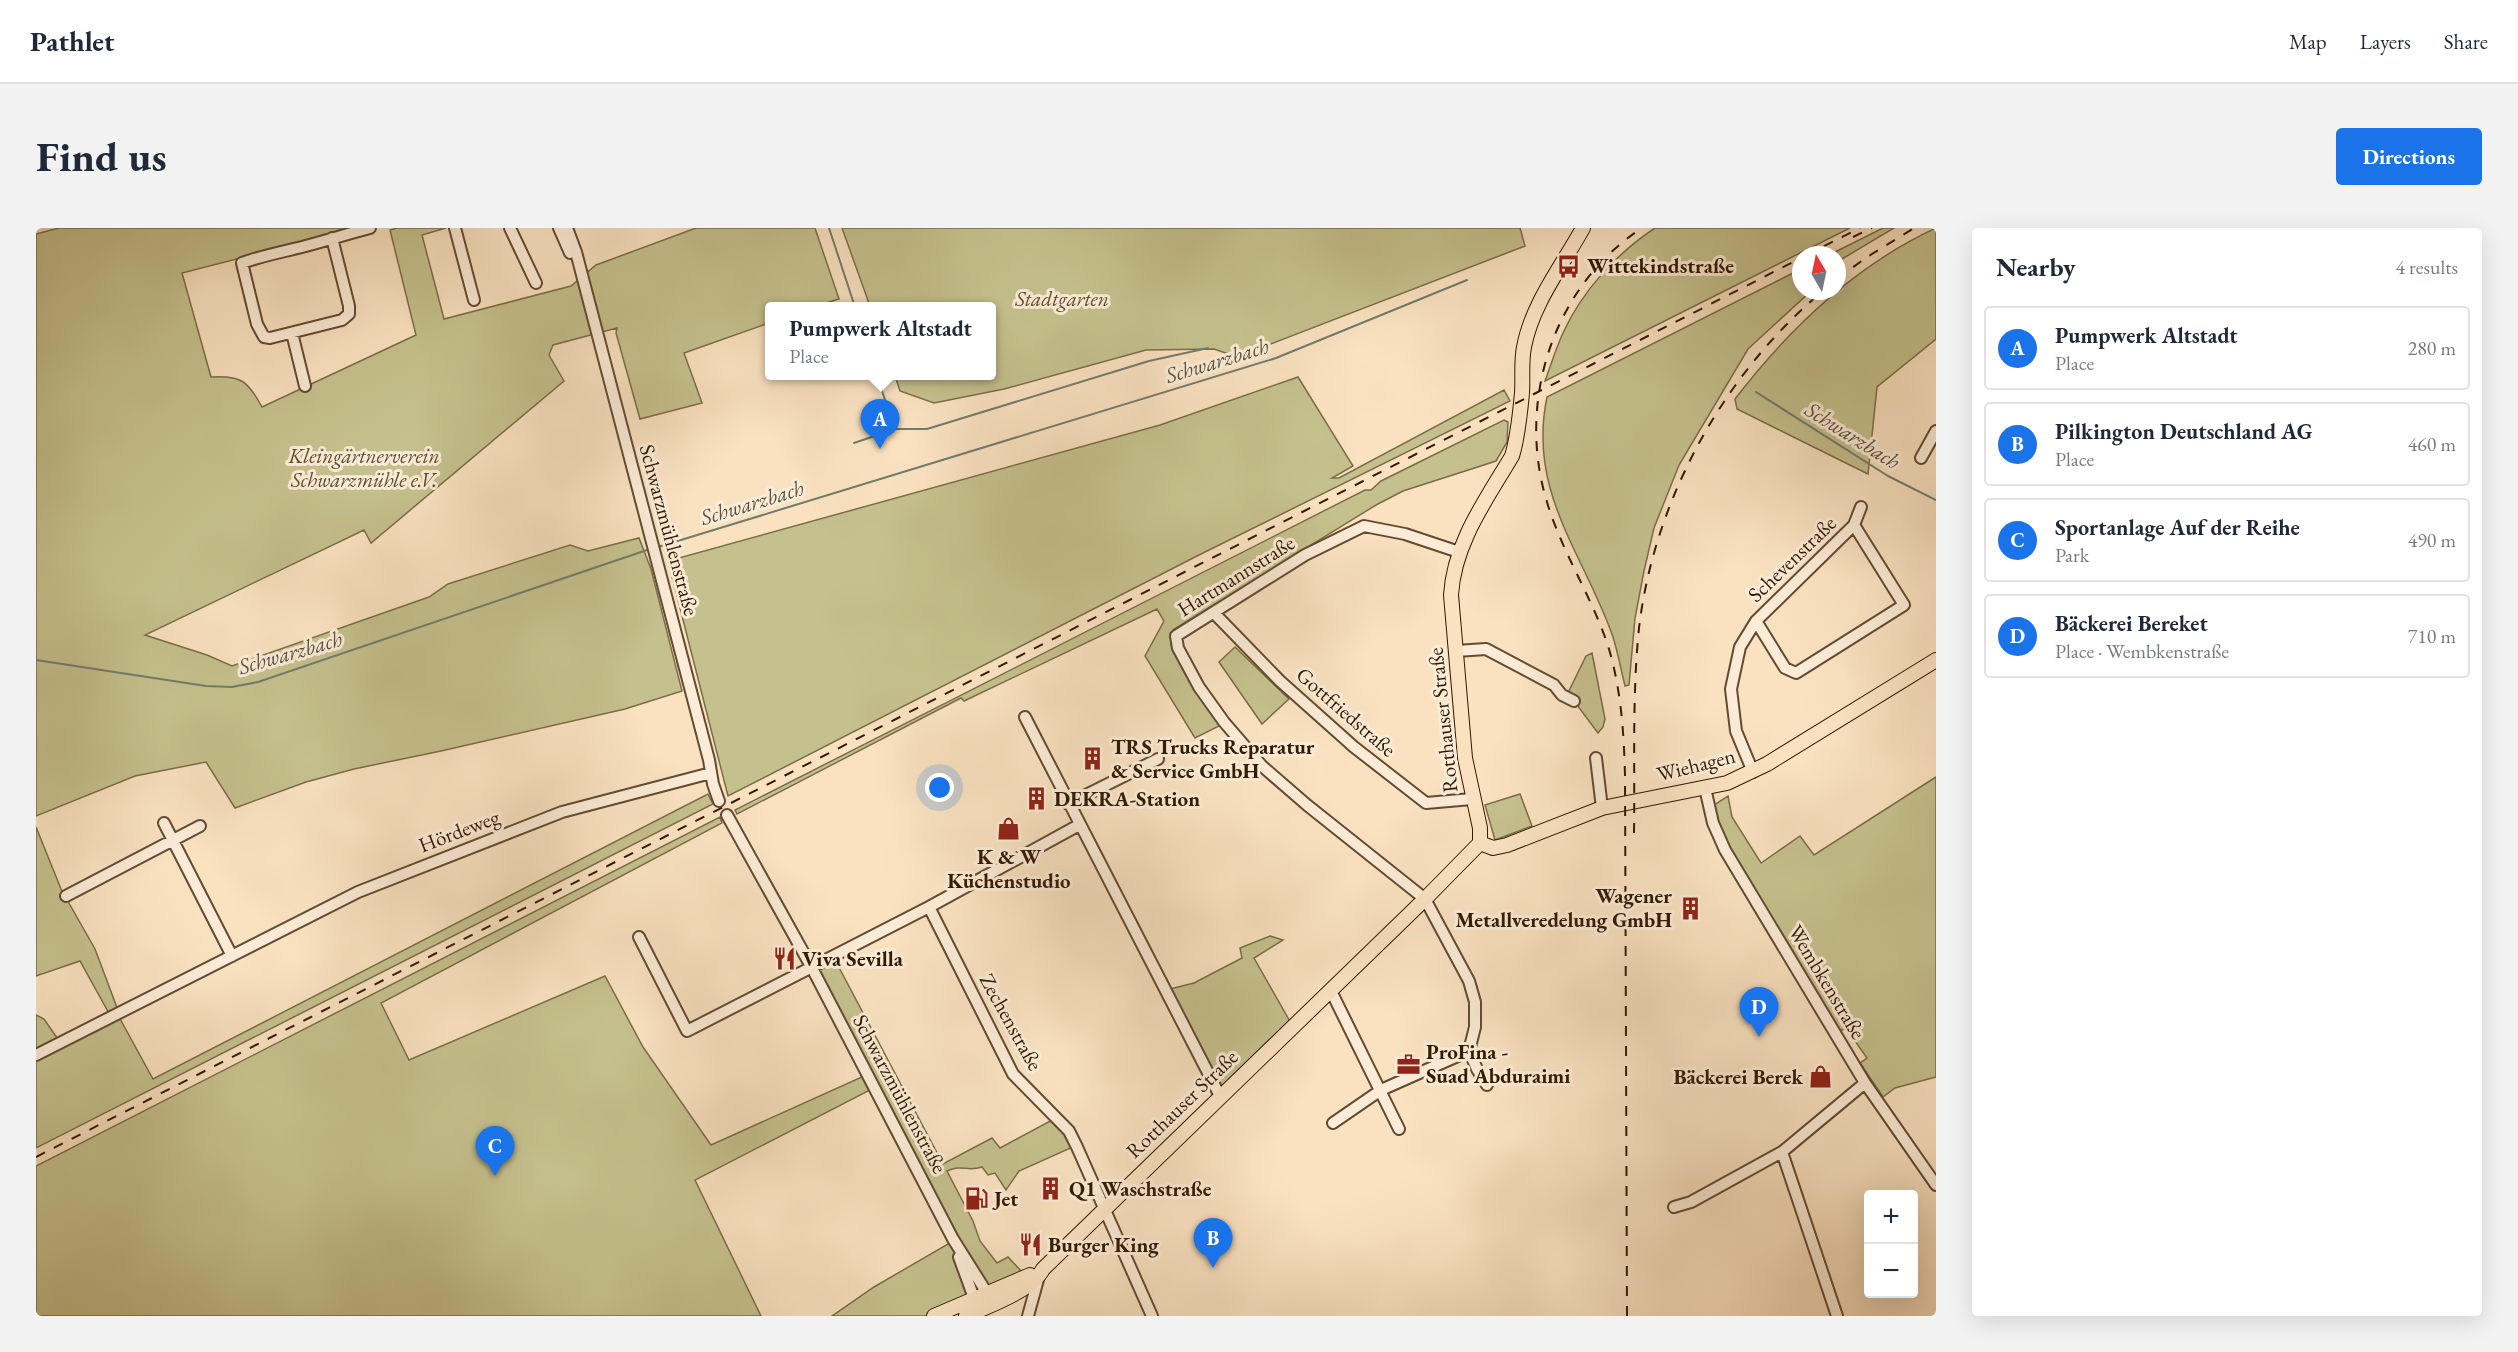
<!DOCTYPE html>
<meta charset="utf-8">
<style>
body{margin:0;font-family:"EB Garamond",serif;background:#f2f2f3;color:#1f2937}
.controls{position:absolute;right:18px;bottom:18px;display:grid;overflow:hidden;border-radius:6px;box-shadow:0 6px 24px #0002}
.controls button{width:54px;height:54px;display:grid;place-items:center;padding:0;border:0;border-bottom:2px solid #e0e1e3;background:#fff;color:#1f2937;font:30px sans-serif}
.compass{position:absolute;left:1756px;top:18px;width:54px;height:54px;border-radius:50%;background:#fff;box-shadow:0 6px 24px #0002;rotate:351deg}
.you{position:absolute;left:904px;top:560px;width:21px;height:21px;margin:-15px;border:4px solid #fff;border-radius:50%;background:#1a73e8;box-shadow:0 0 0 9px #1a73e833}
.badge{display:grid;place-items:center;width:39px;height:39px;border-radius:50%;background:#1a73e8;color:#fff;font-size:20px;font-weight:700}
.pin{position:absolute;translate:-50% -50px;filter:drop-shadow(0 2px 3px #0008)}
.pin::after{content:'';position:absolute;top:32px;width:21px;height:18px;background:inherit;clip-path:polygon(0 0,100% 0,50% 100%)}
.popup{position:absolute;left:729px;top:74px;width:231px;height:78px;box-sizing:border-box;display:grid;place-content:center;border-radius:6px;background:#fff;filter:drop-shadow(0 2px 4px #0005);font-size:20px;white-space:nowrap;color:#747a83}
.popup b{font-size:22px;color:#1f2937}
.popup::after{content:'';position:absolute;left:50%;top:100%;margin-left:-12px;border:12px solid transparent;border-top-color:#fff}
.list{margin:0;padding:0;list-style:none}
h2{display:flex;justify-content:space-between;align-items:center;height:78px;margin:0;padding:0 24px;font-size:26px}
h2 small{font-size:20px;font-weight:400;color:#747a83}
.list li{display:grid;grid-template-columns:39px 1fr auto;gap:18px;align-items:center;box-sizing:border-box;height:84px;margin:0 12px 12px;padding:0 12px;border:2px solid #e0e1e3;border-radius:6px}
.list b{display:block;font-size:22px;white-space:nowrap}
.list p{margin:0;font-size:20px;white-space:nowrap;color:#747a83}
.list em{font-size:20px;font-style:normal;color:#747a83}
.map{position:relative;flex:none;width:1900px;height:1088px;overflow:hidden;border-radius:6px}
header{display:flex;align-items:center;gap:36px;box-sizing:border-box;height:84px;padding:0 30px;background:#fff;border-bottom:2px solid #e0e1e3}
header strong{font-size:28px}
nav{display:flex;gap:33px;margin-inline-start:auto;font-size:21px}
.intro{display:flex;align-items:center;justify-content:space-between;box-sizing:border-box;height:144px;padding:0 36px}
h1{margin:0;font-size:42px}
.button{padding:15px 27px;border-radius:6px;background:#1a73e8;color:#fff;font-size:21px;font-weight:700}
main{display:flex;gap:36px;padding:0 36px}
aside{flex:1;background:#fff;border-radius:6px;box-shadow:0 6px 24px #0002}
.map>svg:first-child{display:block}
</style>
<header>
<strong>Pathlet</strong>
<nav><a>Map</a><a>Layers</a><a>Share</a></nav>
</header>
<div class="intro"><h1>Find us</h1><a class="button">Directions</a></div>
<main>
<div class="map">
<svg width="1900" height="1088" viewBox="0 0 1900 1088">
<rect width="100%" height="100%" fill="#fae2c1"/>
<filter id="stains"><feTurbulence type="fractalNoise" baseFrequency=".00333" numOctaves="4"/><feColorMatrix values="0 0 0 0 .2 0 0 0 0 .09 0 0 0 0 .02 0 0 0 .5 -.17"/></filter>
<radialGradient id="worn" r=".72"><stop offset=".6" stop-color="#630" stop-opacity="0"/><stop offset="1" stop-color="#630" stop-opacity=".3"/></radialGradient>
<path fill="#c5c18e" stroke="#7b6d48" stroke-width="1.5" d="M23,0H322L146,45L175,149C205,147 212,153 226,179L380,107L354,2L361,0H410L386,7L408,91L535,58L560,37L660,0H779L803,71L781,78L733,79V95L648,125L666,175L604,191L580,105L581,100L517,117L513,127L528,153L335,315L328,302L109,407L171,427L196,438L393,369L412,356L534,317L552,323L603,310L615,341L646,463L589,481L405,523L318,541L270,554L199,580L170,534L99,548L0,588V6Z
M806,0H1484L1489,18L1201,129L1178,121L1110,122L968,161L898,175L864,163L859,148H955V79L834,78Z
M1619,0H1814L1509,153C1515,137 1520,120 1527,105C1546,63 1581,25 1619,0Z
M1847,0H1858L1801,34V27H1793Z
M1900,0V111L1841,159L1832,246L1701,181L1699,171C1752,102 1820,37 1900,0Z
M1765,41V63H1775L1712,121L1643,237L1618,300L1608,343L1599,390L1593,457L1589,458C1585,442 1582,425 1577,409C1548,326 1491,264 1511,169Z
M1262,149L1317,238L1296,250H1303L1468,162L1474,173L1163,327L692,568L632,333L1124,197Z
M1468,192L1472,194L1471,214L1460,233L1367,263L1340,277L1137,402L1135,416L1187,496L1159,510L1109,428L1128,393L1121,381L928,473L925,470L701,586L699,582L1329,262H1335L1345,253Z
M1199,419L1253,471L1226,496L1183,434Z
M1556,425L1569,491L1567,499L1562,505L1532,465L1550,428Z
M1900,549V849L1859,860L1847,869L1824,835L1831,830L1810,800L1804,803L1730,686L1682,597L1678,577L1692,568L1696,589L1725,635L1764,608L1778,627Z
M672,566L677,576L0,920V829L83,789L117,851Z
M1484,566L1496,598L1459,612L1449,577Z
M684,589L686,595L345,775L373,832L569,748L607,819L675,917L828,848L834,862L659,952L725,1088H0V938Z
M0,599L25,661L59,721L83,785L75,789L44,733L0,748Z
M1234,708L1247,712L1218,730L1256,797L1184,864L1130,762L1158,755L1206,730L1204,720Z
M798,730L907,936L956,910L964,920L1018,891L1039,918L983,943L970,962L959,945L952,947L946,939C931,944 926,936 911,943L937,993L944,1013L961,1035L972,1029L989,1047L952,1063L778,741Z
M0,787L8,791L24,814L0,826Z
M917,1013L937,1069L895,1088H796L838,1059Z"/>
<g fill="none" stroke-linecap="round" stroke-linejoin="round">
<path stroke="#727c6d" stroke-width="2" d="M793,0L819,79
M841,148L859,201
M1720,164L1852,248L1900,272
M818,215L859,201H891L1113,133L1172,120
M622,319L1240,130L1431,52
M0,432L170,458L196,459L222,454L614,321"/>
<defs>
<path id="minor" d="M419,0L438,72
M474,0L500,55
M523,0L534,25
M531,0L540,24L673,532L677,556L683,573
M296,10L313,78V86L306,92L234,110L228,109L221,96L206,35C225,28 246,24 266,19C289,13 311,6 334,0
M256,105L269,158
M1885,230L1900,203
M1423,324L1369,306L1328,298L1269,327L1140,408L1142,420L1163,459L1188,494L1226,538L1271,577L1389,671L1433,753L1439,774V799L1433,823L1441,841L1451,857
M1178,385L1244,453L1318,519L1390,575L1436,571
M1720,393L1749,440L1760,445L1868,377L1818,297
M1420,423L1450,421L1518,457L1526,467L1538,473
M989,489L1184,868
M1560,530L1566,580
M1717,544L1700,503L1695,461L1704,419L1720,393L1818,297L1825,279
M1669,560L1677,595L1689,622L1829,855L1900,957
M1032,576L1122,531
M691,587L776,740L917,1011L951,1065L950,1071
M128,595L196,728
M30,668L164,598
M893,679L977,846L1033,903L1041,919L1116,1088
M603,709L651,803L893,679L1043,597
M1295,763L1363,901
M0,827L322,664L526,584L675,545
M1297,895L1345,862L1433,823
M1746,924L1801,1088
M1638,979L1655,974L1746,924L1829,855
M923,1029L938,1070L943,1074
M992,1088L1003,1048"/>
<path id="major" d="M1444,615L1457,620L1471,617L1566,580L1691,555L1731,536L1900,432
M898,1088L994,1047
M930,1088C952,1078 996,1063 1007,1041L1389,671L1444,615V600L1429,530L1415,367C1418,315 1450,272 1476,228C1482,209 1484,186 1486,165C1487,150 1485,134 1488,119C1496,76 1526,38 1547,0"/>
</defs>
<use href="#minor" stroke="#634b32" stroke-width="14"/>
<use href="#major" stroke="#311903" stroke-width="16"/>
<use href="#minor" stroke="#fcecd7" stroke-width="10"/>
<use href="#major" stroke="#fae2c1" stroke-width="14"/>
<path stroke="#311903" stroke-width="2" stroke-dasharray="10 10" stroke-linecap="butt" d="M1817,9L1836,0
M1770,27L1824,0
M1801,51L1831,29L1878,0
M1598,605C1599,537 1596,468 1603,400C1618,272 1688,145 1787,63
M0,929L1765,30
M1591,1088L1589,548C1588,505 1585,462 1573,421C1557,370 1526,325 1511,274C1480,174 1517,58 1606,0"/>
</g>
<defs>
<symbol id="bus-bare" viewBox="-9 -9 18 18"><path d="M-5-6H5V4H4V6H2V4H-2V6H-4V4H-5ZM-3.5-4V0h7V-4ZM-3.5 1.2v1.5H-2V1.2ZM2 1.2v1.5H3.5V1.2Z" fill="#8f2418" stroke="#fcecd7" stroke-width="2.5" paint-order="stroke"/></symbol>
<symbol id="building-bare" viewBox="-9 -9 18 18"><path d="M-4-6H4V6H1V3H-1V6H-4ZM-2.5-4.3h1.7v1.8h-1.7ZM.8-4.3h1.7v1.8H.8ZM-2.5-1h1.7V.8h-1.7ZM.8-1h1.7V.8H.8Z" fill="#8f2418" stroke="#fcecd7" stroke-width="2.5" paint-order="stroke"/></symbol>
<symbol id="shop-bare" viewBox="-9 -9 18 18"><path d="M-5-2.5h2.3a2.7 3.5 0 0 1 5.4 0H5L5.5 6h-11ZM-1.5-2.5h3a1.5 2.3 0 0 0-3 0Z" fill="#8f2418" stroke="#fcecd7" stroke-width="2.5" paint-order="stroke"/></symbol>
<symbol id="restaurant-bare" viewBox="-9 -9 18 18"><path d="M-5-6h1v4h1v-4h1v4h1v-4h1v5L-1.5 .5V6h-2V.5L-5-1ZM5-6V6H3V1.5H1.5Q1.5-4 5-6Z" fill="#8f2418" stroke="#fcecd7" stroke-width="2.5" paint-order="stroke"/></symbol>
<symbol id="office-bare" viewBox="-9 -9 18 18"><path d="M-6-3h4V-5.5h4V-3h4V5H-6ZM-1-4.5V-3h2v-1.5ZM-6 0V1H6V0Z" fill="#8f2418" stroke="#fcecd7" stroke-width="2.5" paint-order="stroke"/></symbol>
<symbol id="fuel-bare" viewBox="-9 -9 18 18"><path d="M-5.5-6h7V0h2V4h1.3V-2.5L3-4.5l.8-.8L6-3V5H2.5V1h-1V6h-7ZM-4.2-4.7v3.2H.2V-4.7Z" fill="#8f2418" stroke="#fcecd7" stroke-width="2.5" paint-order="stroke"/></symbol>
</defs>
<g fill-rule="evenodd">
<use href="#bus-bare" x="1516" y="22" width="33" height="33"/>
<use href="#building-bare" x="1040" y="514" width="33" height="33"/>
<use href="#building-bare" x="984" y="554" width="33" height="33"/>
<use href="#shop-bare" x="956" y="584" width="33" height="33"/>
<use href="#building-bare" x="1638" y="664" width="33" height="33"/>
<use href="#restaurant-bare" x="732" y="714" width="33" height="33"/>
<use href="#office-bare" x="1356" y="820" width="33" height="33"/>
<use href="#shop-bare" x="1768" y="832" width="33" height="33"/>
<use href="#building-bare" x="998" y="944" width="33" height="33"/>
<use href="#fuel-bare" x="924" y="954" width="33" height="33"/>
<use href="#restaurant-bare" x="978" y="1000" width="33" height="33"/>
</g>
<g text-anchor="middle" stroke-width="6" stroke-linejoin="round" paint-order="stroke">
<g font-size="21" font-weight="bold" fill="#311903" stroke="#fcecd7" text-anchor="start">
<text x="1551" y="45">Wittekindstraße</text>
<text x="1075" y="526">TRS Trucks Reparatur<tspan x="1075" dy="24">&amp; Service GmbH</tspan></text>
<text x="1018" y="578">DEKRA-Station</text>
<text x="973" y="636" text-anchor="middle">K &amp; W<tspan x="973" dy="24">Küchenstudio</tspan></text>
<text x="1636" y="675" text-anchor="end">Wagener<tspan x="1636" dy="24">Metallveredelung GmbH</tspan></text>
<text x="766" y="738">Viva Sevilla</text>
<text x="1390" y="831">ProFina -<tspan x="1390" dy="24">Suad Abduraimi</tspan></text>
<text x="1767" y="856" text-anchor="end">Bäckerei Berek</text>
<text x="1033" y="968">Q1 Waschstraße</text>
<text x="958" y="978">Jet</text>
<text x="1012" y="1024">Burger King</text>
</g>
<g font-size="21" font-style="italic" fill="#5d4b2d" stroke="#fcecd7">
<text x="1026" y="78">Stadtgarten</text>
<text x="328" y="235">Kleingärtnerverein<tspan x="328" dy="24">Schwarzmühle e.V.</tspan></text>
</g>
<g font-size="21" fill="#311903" stroke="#fcecd7">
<text transform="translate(633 302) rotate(75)" y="7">Schwarzmühlenstraße</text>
<text transform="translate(1756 331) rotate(-44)" y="7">Schevenstraße</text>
<text transform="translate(1200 348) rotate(-32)" y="7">Hartmannstraße</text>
<text transform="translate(1310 484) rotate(41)" y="7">Gottfriedstraße</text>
<text transform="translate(1407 492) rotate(-96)" y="7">Rotthauser Straße</text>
<text transform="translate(1660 537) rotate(-14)" y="7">Wiehagen</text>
<text transform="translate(423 603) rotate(-21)" y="7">Hördeweg</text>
<text transform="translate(1791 754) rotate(59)" y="7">Wembkenstraße</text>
<text transform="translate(975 794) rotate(61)" y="7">Zechenstraße</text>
<text transform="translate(864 866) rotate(62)" y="7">Schwarzmühlenstraße</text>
<text transform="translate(1146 876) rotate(-44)" y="7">Rotthauser Straße</text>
</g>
<g font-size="22" font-style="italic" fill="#575341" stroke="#fcecd7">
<text transform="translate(1181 132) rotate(-17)" y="8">Schwarzbach</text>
<text transform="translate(1817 207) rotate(32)" y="8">Schwarzbach</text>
<text transform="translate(716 274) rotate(-17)" y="8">Schwarzbach</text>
<text transform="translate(254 424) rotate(-16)" y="8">Schwarzbach</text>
</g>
</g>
<rect width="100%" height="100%" filter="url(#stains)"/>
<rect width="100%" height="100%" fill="url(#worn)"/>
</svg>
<div class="controls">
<button>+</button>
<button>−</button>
</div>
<svg class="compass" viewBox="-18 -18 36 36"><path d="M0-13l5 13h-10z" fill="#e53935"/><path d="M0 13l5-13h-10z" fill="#747a83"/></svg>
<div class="you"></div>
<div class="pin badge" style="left:844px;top:221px">A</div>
<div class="popup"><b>Pumpwerk Altstadt</b>Place</div>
<div class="pin badge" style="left:1177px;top:1040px">B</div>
<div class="pin badge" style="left:459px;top:948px">C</div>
<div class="pin badge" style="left:1723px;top:809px">D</div>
</div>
<aside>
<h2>Nearby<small>4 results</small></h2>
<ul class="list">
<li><span class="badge">A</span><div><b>Pumpwerk Altstadt</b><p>Place</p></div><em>280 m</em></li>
<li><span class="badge">B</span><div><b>Pilkington Deutschland AG</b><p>Place</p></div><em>460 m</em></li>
<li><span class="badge">C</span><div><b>Sportanlage Auf der Reihe</b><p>Park</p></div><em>490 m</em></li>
<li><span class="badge">D</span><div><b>Bäckerei Bereket</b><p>Place · Wembkenstraße</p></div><em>710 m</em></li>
</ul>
</aside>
</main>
